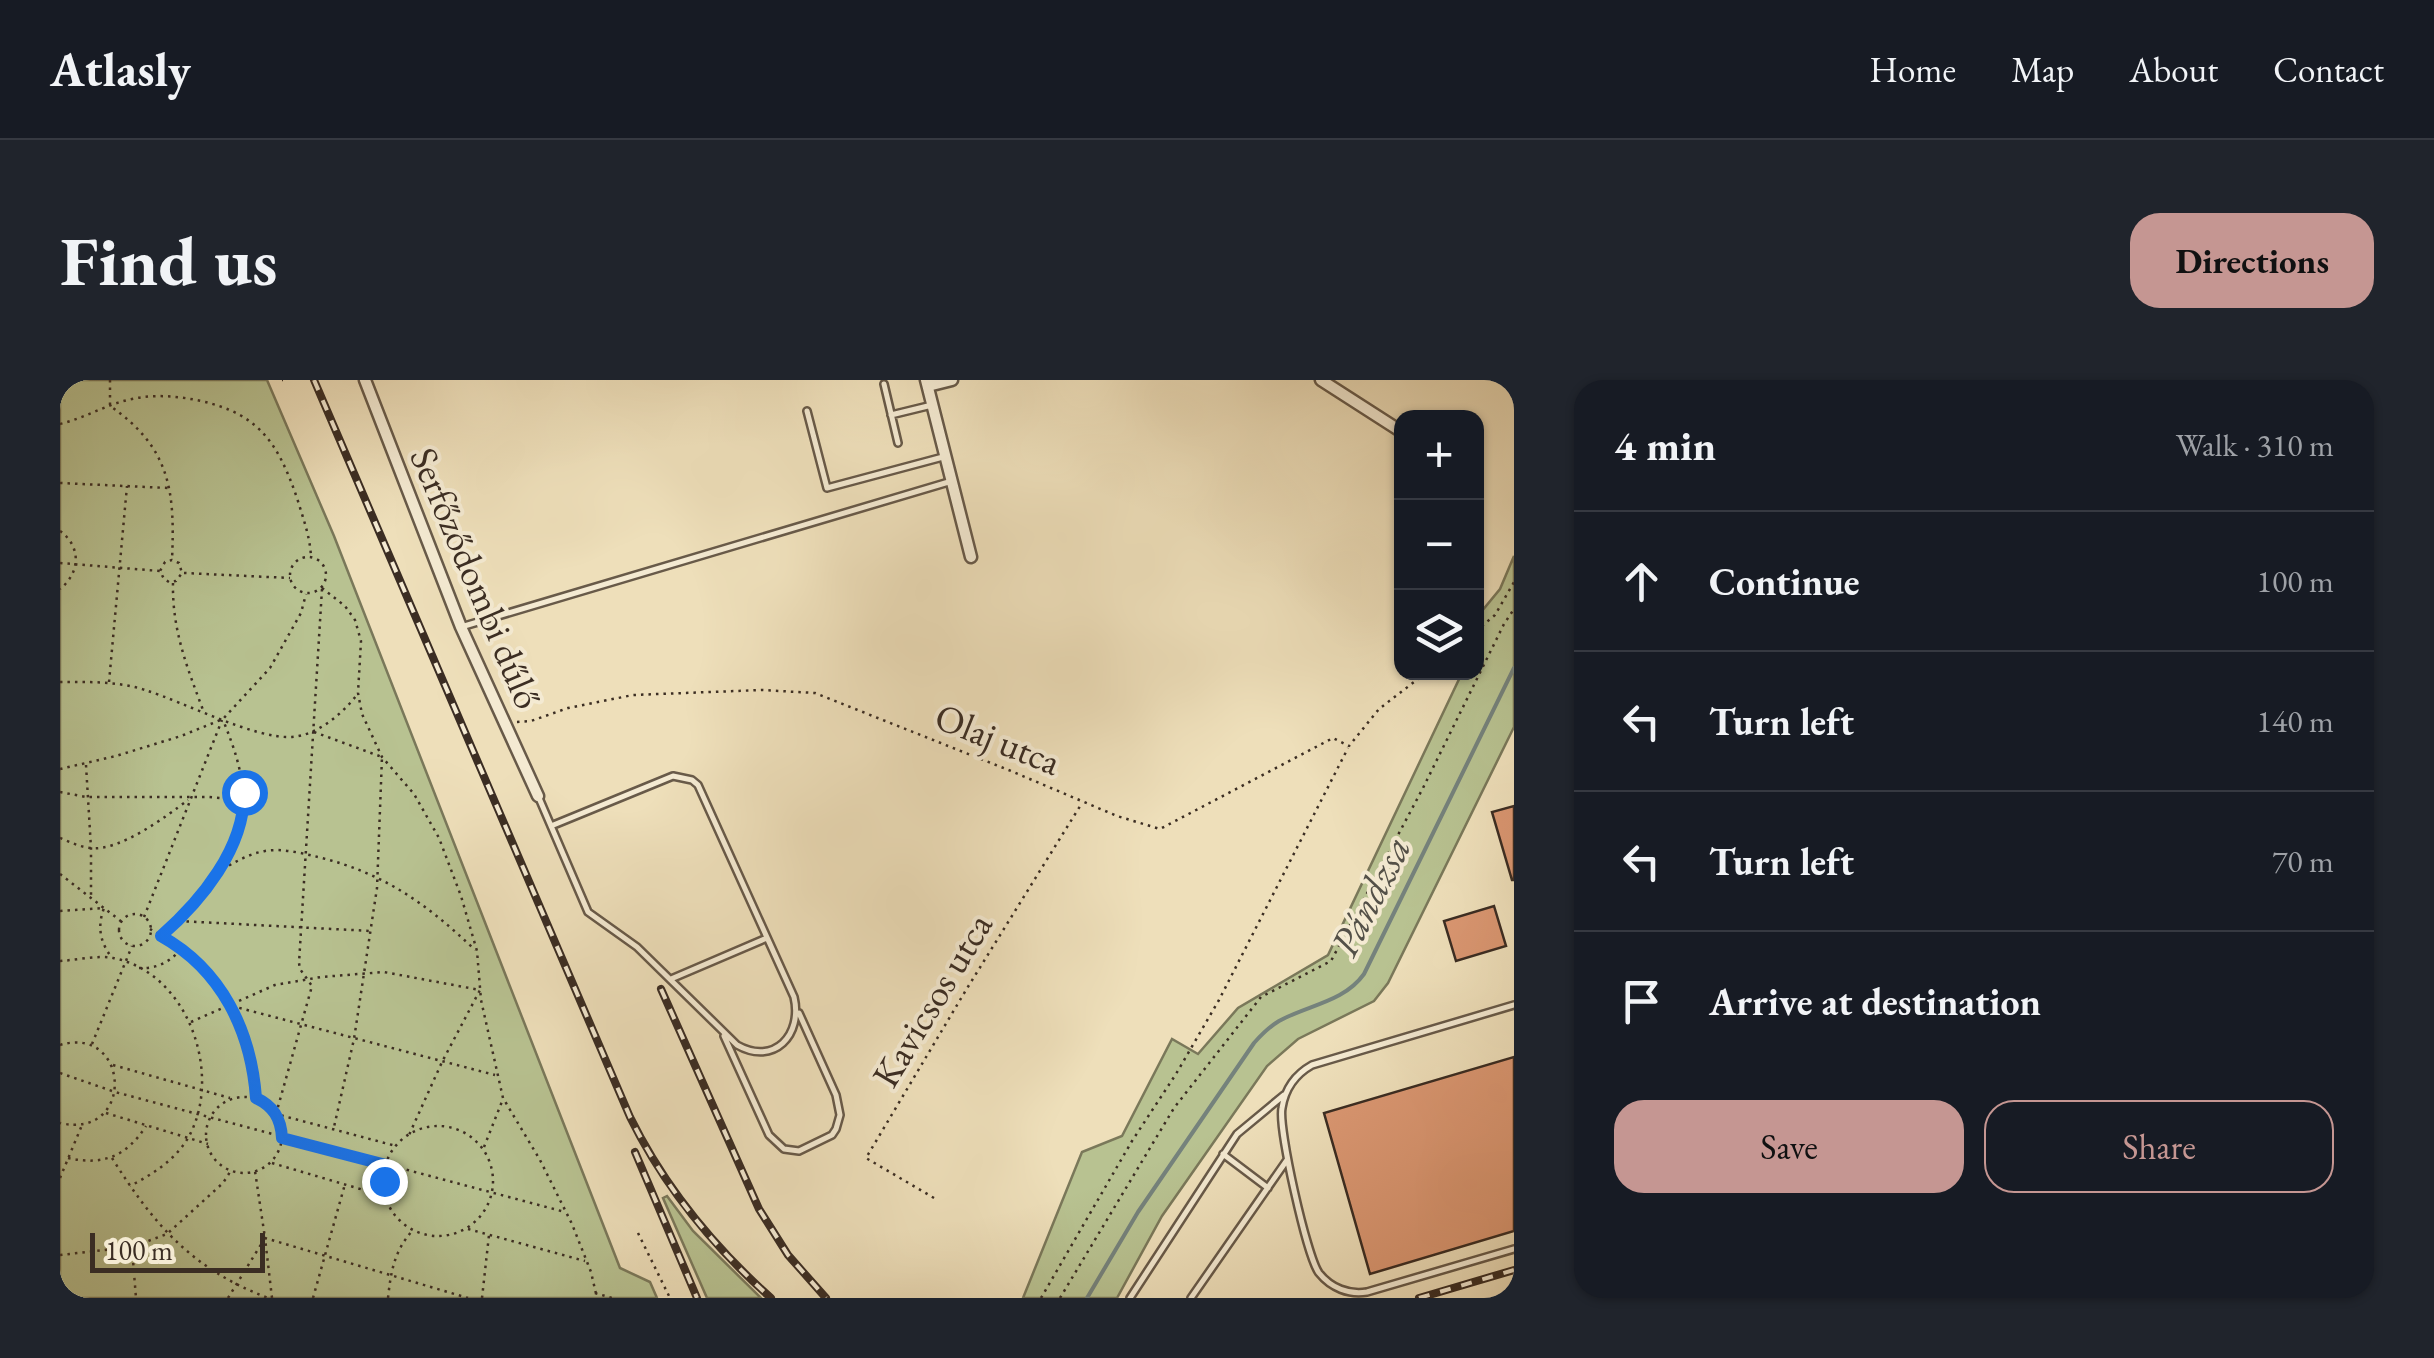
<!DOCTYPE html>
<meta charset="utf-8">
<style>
body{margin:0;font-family:"EB Garamond",serif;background:#20242c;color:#f1f3f6}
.controls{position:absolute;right:30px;top:30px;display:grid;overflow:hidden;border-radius:20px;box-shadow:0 2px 8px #0004}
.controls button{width:90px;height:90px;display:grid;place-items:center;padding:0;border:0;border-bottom:2px solid #363941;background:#171b24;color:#f1f3f6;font:50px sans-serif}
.scale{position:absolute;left:30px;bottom:25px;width:175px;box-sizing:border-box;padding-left:10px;border:5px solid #3b2d23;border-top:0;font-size:28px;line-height:35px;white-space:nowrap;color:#3b2d23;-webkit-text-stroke:8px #f4ead2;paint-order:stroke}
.stop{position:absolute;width:30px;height:30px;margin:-22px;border:8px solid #1a73e8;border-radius:50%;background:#fff}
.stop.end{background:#1a73e8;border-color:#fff;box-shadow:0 2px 10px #0008}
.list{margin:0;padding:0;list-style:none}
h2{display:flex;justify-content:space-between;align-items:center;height:130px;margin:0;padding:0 40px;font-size:42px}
h2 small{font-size:32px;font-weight:400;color:#9ea1a6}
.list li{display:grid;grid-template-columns:65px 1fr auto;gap:30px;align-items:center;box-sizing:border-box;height:140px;padding:0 40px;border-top:2px solid #363941}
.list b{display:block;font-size:38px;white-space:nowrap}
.list em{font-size:32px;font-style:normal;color:#9ea1a6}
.actions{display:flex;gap:20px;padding:30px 40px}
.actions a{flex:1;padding:22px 0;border:2px solid #c59692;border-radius:30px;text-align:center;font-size:35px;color:#c59692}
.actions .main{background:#c59692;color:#111}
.icon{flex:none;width:55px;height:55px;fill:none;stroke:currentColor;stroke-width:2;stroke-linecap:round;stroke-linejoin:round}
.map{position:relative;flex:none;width:1454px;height:918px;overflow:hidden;border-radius:30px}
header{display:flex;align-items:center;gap:60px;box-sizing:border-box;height:140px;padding:0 50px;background:#171b24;border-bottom:2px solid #363941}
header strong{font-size:48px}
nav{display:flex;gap:55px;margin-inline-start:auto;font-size:35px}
.intro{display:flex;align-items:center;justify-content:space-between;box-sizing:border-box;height:240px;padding:0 60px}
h1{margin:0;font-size:70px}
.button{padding:25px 45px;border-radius:30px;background:#c59692;color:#111;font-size:35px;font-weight:700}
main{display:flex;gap:60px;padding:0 60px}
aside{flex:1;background:#171b24;border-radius:30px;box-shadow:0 2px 8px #0004}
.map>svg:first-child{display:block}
</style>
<header>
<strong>Atlasly</strong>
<nav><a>Home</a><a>Map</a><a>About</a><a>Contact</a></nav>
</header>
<div class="intro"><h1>Find us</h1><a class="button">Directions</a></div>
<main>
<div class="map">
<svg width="1454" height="918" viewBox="0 0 1454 918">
<rect width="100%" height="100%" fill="#eedfba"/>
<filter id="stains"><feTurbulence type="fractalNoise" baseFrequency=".002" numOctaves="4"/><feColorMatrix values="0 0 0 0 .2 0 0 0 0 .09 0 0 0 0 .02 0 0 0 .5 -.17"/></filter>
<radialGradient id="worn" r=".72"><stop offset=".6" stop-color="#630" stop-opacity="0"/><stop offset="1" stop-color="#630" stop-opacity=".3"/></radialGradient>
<path fill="#b8c291" stroke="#7a785a" stroke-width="2.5" d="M0,0H207L274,156L560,888L590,902L597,918H0Z
M1454,176V347L1328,603L1314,621L1238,659L1207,686L1102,836L1057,918H963L1022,772L1062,756L1112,659L1138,674L1178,628L1268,575L1402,293L1416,292L1417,237L1440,209Z
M607,816L633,851L701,918H647L603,818Z"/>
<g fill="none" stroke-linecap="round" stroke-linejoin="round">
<path stroke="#75827c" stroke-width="4" d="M1027,918L1078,832L1194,663C1202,654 1209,647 1219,641C1248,625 1284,622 1304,594L1454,288"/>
</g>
<path fill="#da9772" stroke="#3b2d23" stroke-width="2.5" d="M1454,426V500H1452L1432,432Z
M1434,526L1446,566L1396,581L1384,541Z
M1454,677V851L1310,894L1264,733Z"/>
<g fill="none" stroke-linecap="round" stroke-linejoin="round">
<defs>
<path id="service" d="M824,4L838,63
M747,31L767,108L883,77
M831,35L872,25
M401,247L892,101
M479,418L528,532L577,567L677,665C714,686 743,655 734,617L638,405L632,400L613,396L491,446
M611,599L707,558
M1454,625L1252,685C1236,694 1225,709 1222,728C1218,748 1247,877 1259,893C1271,908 1289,915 1307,912L1454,869
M664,656L709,755L724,769L739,771L772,755L776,749L780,735L776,715L739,633
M1163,774L1208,808
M1070,918L1177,754L1224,715
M1131,918L1227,780"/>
<path id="minor" d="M305,0L401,247L478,416
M866,0L911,177
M1261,0L1342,52
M868,6L892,0"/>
</defs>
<use href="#service" stroke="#685a49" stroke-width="10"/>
<use href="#minor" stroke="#685a49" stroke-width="15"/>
<path stroke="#3b2d23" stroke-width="2.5" stroke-dasharray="2.5 5" stroke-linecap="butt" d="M50,0V26C111,68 115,112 112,180
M222,0H223
M0,44C25,38 47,24 72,19C95,14 118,16 141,21C199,34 218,63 237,118C243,138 250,156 251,177
M0,103L108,108
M0,151C22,167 20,193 0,209
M230 195a18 18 0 1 1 36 0a18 18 0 1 1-36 0Z
M0,183L100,191L104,199L109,202L116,201L122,193L119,183L112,180L105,182L100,191
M124,193L230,198
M113,203C112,250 127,287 143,330
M262,208L285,226L295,240L301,261L298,313L302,334L322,377L354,414L379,458L401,516L417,571L421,620L443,718L480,780L512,844L531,892L537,918
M262,209L239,583L240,589L252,606L216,734L336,766
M1416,251L1435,235L1454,202
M0,302C28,302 58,301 85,310C124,322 194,359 232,357C257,355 281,335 296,316
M49,302L67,106
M457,342L471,341L508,328L573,315L702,310L755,313L951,391L1057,436L1100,449L1273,358L1289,366L1319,329L1367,292
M254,352L322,377L317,508L294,659L274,747
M26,385L31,468V518
M0,389L56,376L121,356L163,339L210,288L241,233L246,214
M0,412L26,417H149L183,420
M0,458C10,462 20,467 30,468C59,472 107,436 128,420
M158,489C193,433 187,399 163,340
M156,493C172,484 187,474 205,471C222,468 241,473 258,477C324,493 367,524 415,570
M0,494L62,542
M0,531L44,528C37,547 40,562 52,578
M59 550a16 16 0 1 1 32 0a16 16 0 1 1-32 0Z
M84,537L162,340
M119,541L311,551
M90,549C101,556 115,561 124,570C170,610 192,657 195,717
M101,556L117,541L154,495
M0,581C17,580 37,575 53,578C128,592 164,695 128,758C115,780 93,794 70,806
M79,588C95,589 109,583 120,570
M172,626L435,695
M131,642L215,605L261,597L324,592L420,610L382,682L349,755
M32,664L72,566
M0,665C70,644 76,760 0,743
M53,685L170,718
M0,693L55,712L505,832
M146 755a38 38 0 1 1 76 0a38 38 0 1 1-76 0Z
M46,733L148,764
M323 801a55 55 0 1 1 110 0a55 55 0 1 1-110 0Z
M424,767L443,719
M8,778C43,786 67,776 86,746
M52,778C94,845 132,889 208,918
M212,783L324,816
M0,798L22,745
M874,818L806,778L906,610L1022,423
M408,849L525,881
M578,853L610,918
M72,868L76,918
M0,875L72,867L107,854L163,803L170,792
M535,913L552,918
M168,918L205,858L195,791
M212,918L205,858L408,918
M253,918L285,804
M328,918C331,891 334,872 352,851
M422,918L429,855
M981,918L1072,761L1116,694L1159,620L1288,368
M1000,918L1114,728L1201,617L1271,581L1363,408L1444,244L1454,229"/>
<use href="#service" stroke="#f4ead2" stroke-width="5"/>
<use href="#minor" stroke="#f4ead2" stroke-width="10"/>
<defs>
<path id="rail" d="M254,0L570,737C605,808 653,866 711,918
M601,609L699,829L728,875L766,918
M575,772L637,918
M1359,918L1454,890
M1453,918H1454"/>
</defs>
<use href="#rail" stroke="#3b2d23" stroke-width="8"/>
<use href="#rail" stroke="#f4ead2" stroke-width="4" stroke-dasharray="11" stroke-linecap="butt"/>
</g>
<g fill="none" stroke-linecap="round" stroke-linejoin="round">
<path stroke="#1a73e8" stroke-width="12" d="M184,412C185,468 141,521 101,556C162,590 191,651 196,718C213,726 221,738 222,758L326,785L324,801"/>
</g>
<g text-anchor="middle" stroke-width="8" stroke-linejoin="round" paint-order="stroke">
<g font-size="38" fill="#3b2d23" stroke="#f4ead2">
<text transform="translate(416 198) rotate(67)" y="13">Serfőződombi dűlő</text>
<text transform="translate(938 359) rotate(22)" y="13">Olaj utca</text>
<text transform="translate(872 620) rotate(-59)" y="13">Kavicsos utca</text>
</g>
<g font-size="40" font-style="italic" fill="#535048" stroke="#f4ead2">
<text transform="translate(1310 516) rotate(-63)" y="14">Pándzsa</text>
</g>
</g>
<rect width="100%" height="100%" filter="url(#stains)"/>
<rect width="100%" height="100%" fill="url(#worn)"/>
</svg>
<div class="controls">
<button>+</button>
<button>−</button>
<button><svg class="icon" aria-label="layers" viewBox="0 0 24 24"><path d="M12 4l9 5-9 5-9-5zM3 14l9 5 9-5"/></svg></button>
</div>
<div class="scale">100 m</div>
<div class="stop" style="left:184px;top:412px"></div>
<div class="stop end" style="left:324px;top:801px"></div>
</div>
<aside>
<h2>4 min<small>Walk · 310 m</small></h2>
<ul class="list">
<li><svg class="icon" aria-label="ahead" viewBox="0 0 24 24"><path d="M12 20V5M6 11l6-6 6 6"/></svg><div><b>Continue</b></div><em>100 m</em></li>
<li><svg class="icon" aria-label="left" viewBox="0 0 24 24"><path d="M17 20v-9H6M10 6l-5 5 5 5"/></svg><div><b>Turn left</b></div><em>140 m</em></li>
<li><svg class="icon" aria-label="left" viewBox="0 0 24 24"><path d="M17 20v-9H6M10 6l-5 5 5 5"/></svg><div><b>Turn left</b></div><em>70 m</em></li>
<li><svg class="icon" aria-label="arrive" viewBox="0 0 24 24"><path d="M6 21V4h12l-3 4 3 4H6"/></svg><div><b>Arrive at destination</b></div></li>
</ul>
<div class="actions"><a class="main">Save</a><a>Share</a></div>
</aside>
</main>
